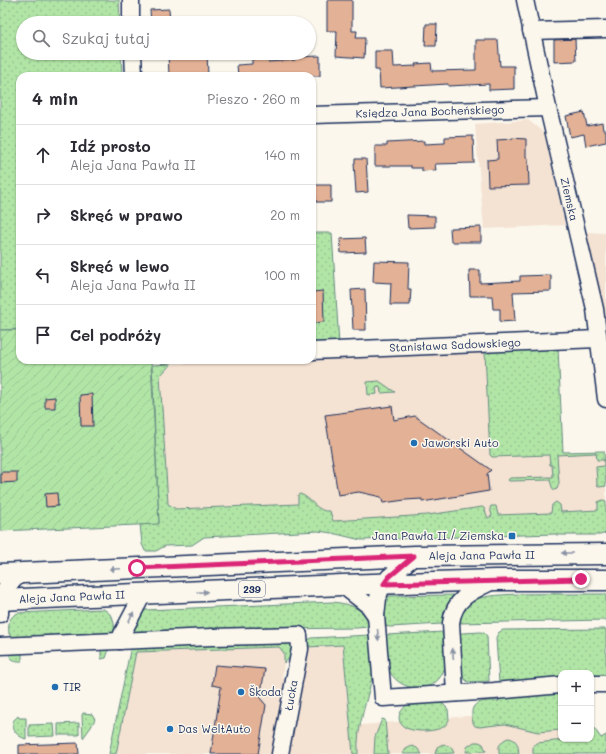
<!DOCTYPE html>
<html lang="pl">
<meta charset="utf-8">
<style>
body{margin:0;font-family:Mali,sans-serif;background:#f7f7f7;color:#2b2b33}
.controls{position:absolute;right:12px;bottom:12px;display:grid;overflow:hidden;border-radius:8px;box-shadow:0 1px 3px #0004}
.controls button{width:36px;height:36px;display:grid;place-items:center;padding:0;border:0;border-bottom:1px solid #e1e1e2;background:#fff;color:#2b2b33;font:20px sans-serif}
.stop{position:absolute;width:12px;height:12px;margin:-9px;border:3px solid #db2777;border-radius:50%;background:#fff}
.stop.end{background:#db2777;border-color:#fff;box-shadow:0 1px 4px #0008}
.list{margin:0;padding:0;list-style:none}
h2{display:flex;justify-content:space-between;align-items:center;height:52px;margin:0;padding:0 16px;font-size:17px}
h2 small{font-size:13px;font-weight:400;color:#7c7c81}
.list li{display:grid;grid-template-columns:26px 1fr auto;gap:12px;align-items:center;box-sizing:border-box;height:60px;padding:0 16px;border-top:1px solid #e1e1e2}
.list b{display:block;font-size:15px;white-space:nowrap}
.list p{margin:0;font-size:13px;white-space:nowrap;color:#7c7c81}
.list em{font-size:13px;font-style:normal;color:#7c7c81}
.icon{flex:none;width:22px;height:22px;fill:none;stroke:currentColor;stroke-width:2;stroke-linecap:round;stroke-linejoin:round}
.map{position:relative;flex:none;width:606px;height:754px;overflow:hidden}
.search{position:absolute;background:#fff;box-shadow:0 1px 3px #0004;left:16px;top:16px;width:300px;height:44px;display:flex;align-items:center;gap:10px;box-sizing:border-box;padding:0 14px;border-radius:22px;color:#7c7c81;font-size:15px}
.panel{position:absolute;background:#fff;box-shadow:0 1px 3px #0004;left:16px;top:72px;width:300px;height:292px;border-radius:12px}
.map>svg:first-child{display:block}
</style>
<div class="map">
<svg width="606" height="754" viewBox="0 0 606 754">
<defs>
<pattern id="grass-dots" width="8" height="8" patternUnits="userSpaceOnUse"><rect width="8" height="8" fill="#b1e5a6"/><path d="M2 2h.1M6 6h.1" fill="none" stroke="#98c591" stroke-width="1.8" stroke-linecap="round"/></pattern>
<pattern id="garden-furrows" width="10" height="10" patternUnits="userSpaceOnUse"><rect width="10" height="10" fill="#b1e5a6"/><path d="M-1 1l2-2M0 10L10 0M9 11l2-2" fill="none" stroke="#98c591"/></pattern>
</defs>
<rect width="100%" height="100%" fill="#fbf7ec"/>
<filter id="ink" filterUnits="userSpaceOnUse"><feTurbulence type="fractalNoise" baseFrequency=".025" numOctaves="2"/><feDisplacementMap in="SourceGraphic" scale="8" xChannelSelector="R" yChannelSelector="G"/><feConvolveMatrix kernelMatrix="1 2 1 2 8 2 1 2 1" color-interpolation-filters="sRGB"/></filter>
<g filter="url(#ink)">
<path fill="#f4e2d2" d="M528,120L544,133L565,225L484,229L475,124Z
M586,232L606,233V336L605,324Z
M485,352L490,455L604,451L606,474V514L331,529L298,504L176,509L168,504L160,376L171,364L274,360H312V358L377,355Z
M343,645L350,726L561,708V739H581L583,754H287L307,647Z
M291,647L290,658L284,663L282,678L288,679L274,754H116L136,652Z"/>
<path fill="url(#grass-dots)" stroke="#668a82" d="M0,0H119L120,23H23V53H121L122,76H20V329L0,330Z
M312,233H332L339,344L312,346Z
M558,348L563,452L604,451L606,486L600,487L597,485L596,467L604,466V460H597L596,453L557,455L559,483L557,489L554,490L552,487L550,480L509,481L508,480L510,478L553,477L552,465H550L549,455L492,457L490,455L485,352Z
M171,364L160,376L168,504L176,509L298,504V495L300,494C311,497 317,513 330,511L333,521L428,515L482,507L484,508L488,518L492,516L490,508L491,506H496L498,515L551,513L552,505L556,502L560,505L561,512L598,510V502L603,500L606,501V533L600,535H557L555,534L361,540L332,533L318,531L204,537L192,545L165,546L156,551H145L142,544L140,524L159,523L152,365Z
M379,381L395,392L381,393L380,387L376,388L377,394L368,395L367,382Z
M567,594H606V620L458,623C460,614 464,606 472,601C486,592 548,594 567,594Z
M454,595L455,596L447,607L442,624L390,627L384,626L383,605L387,597L389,596Z
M333,602C349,604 361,607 369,621L368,627L357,628L274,629L139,634L135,632L133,627L142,613L146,610Z
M103,609C114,614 116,625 113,636L12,638L9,634C8,625 8,617 18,613Z
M606,629V677H591V673H561V679L499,683L496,638L498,633L503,630Z
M444,632C444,644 449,661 443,672C433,695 401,692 390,672C385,662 387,646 386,635Z
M481,632L484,633L487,636L489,681L468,682L461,676L459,634L462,633Z
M370,635C371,647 374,661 373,672C368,700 356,726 358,754H353L343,645L307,647L308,640L311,638Z
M291,643L292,645V656L284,663V653L279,647L136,652L116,754H109L131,646Z
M102,646L106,647L108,652L106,658L101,659V649L22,651V661C13,662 4,656 15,649Z
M561,692V730L538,732L505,724L479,727L475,726C472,722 472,718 472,714C471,699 489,701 499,701L500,696Z
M436,702L443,704L448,709L449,720C447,723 445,727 441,728C430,733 393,734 400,713C402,710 405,706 408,704C416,701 428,702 436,702Z
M83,713L92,714L95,719L91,727L83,738L82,715Z
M18,716L19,718H26V739C17,736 12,731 13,721Z
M382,719L385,720L388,754H374L375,737Z
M79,723V735H58V724Z
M54,724L55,736L29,737V725Z
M591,724L601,738L606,735V754H533V746L537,743L572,739H591Z
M508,738C518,739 518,746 519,754H499V746L504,740Z
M474,742H479L483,744L486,751L466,752L467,747Z
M443,744L451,747L454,753L435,754L437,747Z
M412,746L417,748L422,754H402L406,749Z"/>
<path fill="url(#garden-furrows)" stroke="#668a82" d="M0,330H20V360H151L159,524L0,531Z"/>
<path fill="#e3b195" stroke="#1b2f5e" d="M327,0H352V31H357L356,38H365L364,58L336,56L337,31H327Z
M169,9L170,23H151L150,10Z
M426,24H437L436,46H425Z
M575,39L576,61L554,62V40Z
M476,40H498L500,66H514V89L489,90V84L448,86V84L380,88L379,70H375V51H393L394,67L416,66L415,64L431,63L432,71L476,70Z
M168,53H207L208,76H169Z
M320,56V76H238L237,65L252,64V59L268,58V62L295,60V57Z
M584,112L587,126L602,123L603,130H606V142L586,146L584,134L570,137L566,116Z
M473,136L474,163L435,164L436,170L422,171V168H411V166H375V146H387V143L424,141V144L445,143V137Z
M512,138L526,139V157L528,158L529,185L488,186L487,160L498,159L497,140L512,139Z
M355,159H366L368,192L356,193L354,163H355Z
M315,185H331V202H316Z
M407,215L435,216V227L408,228Z
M481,227V242H451L450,228Z
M365,238L366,252L341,253L340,239Z
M374,261L409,262L408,289H411L410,305H390L391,283L373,282Z
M469,270H480V283L520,281V276L551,275V291L513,292L515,321L500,322V309H493L492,296H470Z
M365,289L366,330H353L351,290Z
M323,291L324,322L312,323V292Z
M92,394L93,426H81L80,395Z
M55,397V408H45V398Z
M392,406L394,420L415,416L491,470L487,474L489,491L422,502V499L405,500L383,503L381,497L359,492L338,495L325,415Z
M1,472H17V482L1,483Z
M57,493L58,506L46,507L45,494Z
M215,665L265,669L260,698L266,705L258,754H211L221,687L212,685Z
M78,743L79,754H19V745Z"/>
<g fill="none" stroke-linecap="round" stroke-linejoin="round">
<defs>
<g id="minor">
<path d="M131,0V23"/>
<path id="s1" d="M525,0L548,108L595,309L606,399"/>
<path d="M531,31L606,29"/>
<path d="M133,53L134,76"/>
<path id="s2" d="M312,115L548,108"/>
<path id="s3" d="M312,351L598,339"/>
<path d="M415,556L389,577L381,588L378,598L376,616L383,698L494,691L561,685"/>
<path d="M342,585L369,606L376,616"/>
<path d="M0,614C0,592 5,588 21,573"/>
<path d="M120,641L122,634L143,594"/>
<path d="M0,646L212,637L299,635L300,649L280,754"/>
<path d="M591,684H606"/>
<path d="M455,693L451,623C454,598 472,591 493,581"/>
</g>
<g id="major">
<path id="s4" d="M0,574L415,556L606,554"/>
<path id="s5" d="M0,600L342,585L495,580H606"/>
</g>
</defs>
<use href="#minor" stroke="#1b2f5e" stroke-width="19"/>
<use href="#major" stroke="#1b2f5e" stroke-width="23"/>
<use href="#minor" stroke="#fbf7ec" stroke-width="16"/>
<use href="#major" stroke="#fbf7ec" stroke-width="20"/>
</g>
<defs><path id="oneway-solid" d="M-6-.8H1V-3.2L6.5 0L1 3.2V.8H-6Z"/></defs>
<g fill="#8b93a5">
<use href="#oneway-solid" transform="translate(567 553) rotate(-180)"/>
<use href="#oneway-solid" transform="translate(115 569) rotate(178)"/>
<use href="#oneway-solid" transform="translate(202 592) rotate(-3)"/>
<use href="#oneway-solid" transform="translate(131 617) rotate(-62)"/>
<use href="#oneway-solid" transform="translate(378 635) rotate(85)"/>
<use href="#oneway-solid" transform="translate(453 654) rotate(-94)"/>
</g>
</g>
<g fill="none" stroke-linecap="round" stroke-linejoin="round" filter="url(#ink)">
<path stroke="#db2777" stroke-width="5" d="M137,568L414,556L389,577L384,584L581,579"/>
</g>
<g fill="#1f6fb2" stroke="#fbf7ec" stroke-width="1.5">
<circle cx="414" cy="443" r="4"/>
<rect x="508" y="532" width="8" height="8" rx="2"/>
<circle cx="55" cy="687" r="4"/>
<circle cx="241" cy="692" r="4"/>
<circle cx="170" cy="729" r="4"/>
</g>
<g text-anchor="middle" stroke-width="3" stroke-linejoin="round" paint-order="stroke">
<rect fill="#fbf7ec" stroke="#5e6b89" stroke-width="1" x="239" y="581" width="26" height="16" rx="3"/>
<g font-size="10" font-weight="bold" fill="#1b2f5e">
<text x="252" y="593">239</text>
</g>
<g font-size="11" fill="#1b2f5e" stroke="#fbf7ec">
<text dy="4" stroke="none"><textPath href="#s2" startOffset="118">Księdza Jana Bocheńskiego</textPath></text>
<text dy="4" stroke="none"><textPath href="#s1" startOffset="204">Ziemska</textPath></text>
<text dy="4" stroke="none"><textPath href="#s3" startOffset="143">Stanisława Sadowskiego</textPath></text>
<text dy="4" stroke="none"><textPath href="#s4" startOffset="482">Aleja Jana Pawła II</textPath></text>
<text dy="4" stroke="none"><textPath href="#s5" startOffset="72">Aleja Jana Pawła II</textPath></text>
<text transform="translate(291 695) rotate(-80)" y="4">Łucka</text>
</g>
<g font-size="11" fill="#1b2f5e" stroke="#fbf7ec" text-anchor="start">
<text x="422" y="447">Jaworski Auto</text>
<text x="504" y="540" text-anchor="end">Jana Pawła II / Ziemska</text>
<text x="63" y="691">TIR</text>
<text x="249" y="696">Škoda</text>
<text x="178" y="733">Das WeltAuto</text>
</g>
</g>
</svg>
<div class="controls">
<button>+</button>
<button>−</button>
</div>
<div class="stop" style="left:137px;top:568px"></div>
<div class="stop end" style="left:581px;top:579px"></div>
<div class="search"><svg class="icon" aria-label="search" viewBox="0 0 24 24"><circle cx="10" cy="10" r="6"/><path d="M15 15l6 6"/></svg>Szukaj tutaj</div>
<section class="panel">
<h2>4 min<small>Pieszo · 260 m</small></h2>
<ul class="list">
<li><svg class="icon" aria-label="ahead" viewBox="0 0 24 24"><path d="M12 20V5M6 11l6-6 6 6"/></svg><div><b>Idź prosto</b><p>Aleja Jana Pawła II</p></div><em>140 m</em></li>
<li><svg class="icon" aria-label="right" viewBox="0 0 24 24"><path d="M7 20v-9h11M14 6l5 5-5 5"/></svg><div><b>Skręć w prawo</b></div><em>20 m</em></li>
<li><svg class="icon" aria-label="left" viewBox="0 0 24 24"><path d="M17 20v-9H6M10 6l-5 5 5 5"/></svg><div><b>Skręć w lewo</b><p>Aleja Jana Pawła II</p></div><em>100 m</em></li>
<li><svg class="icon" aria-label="arrive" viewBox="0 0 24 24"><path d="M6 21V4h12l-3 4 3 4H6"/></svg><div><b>Cel podróży</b></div></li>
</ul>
</section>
</div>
